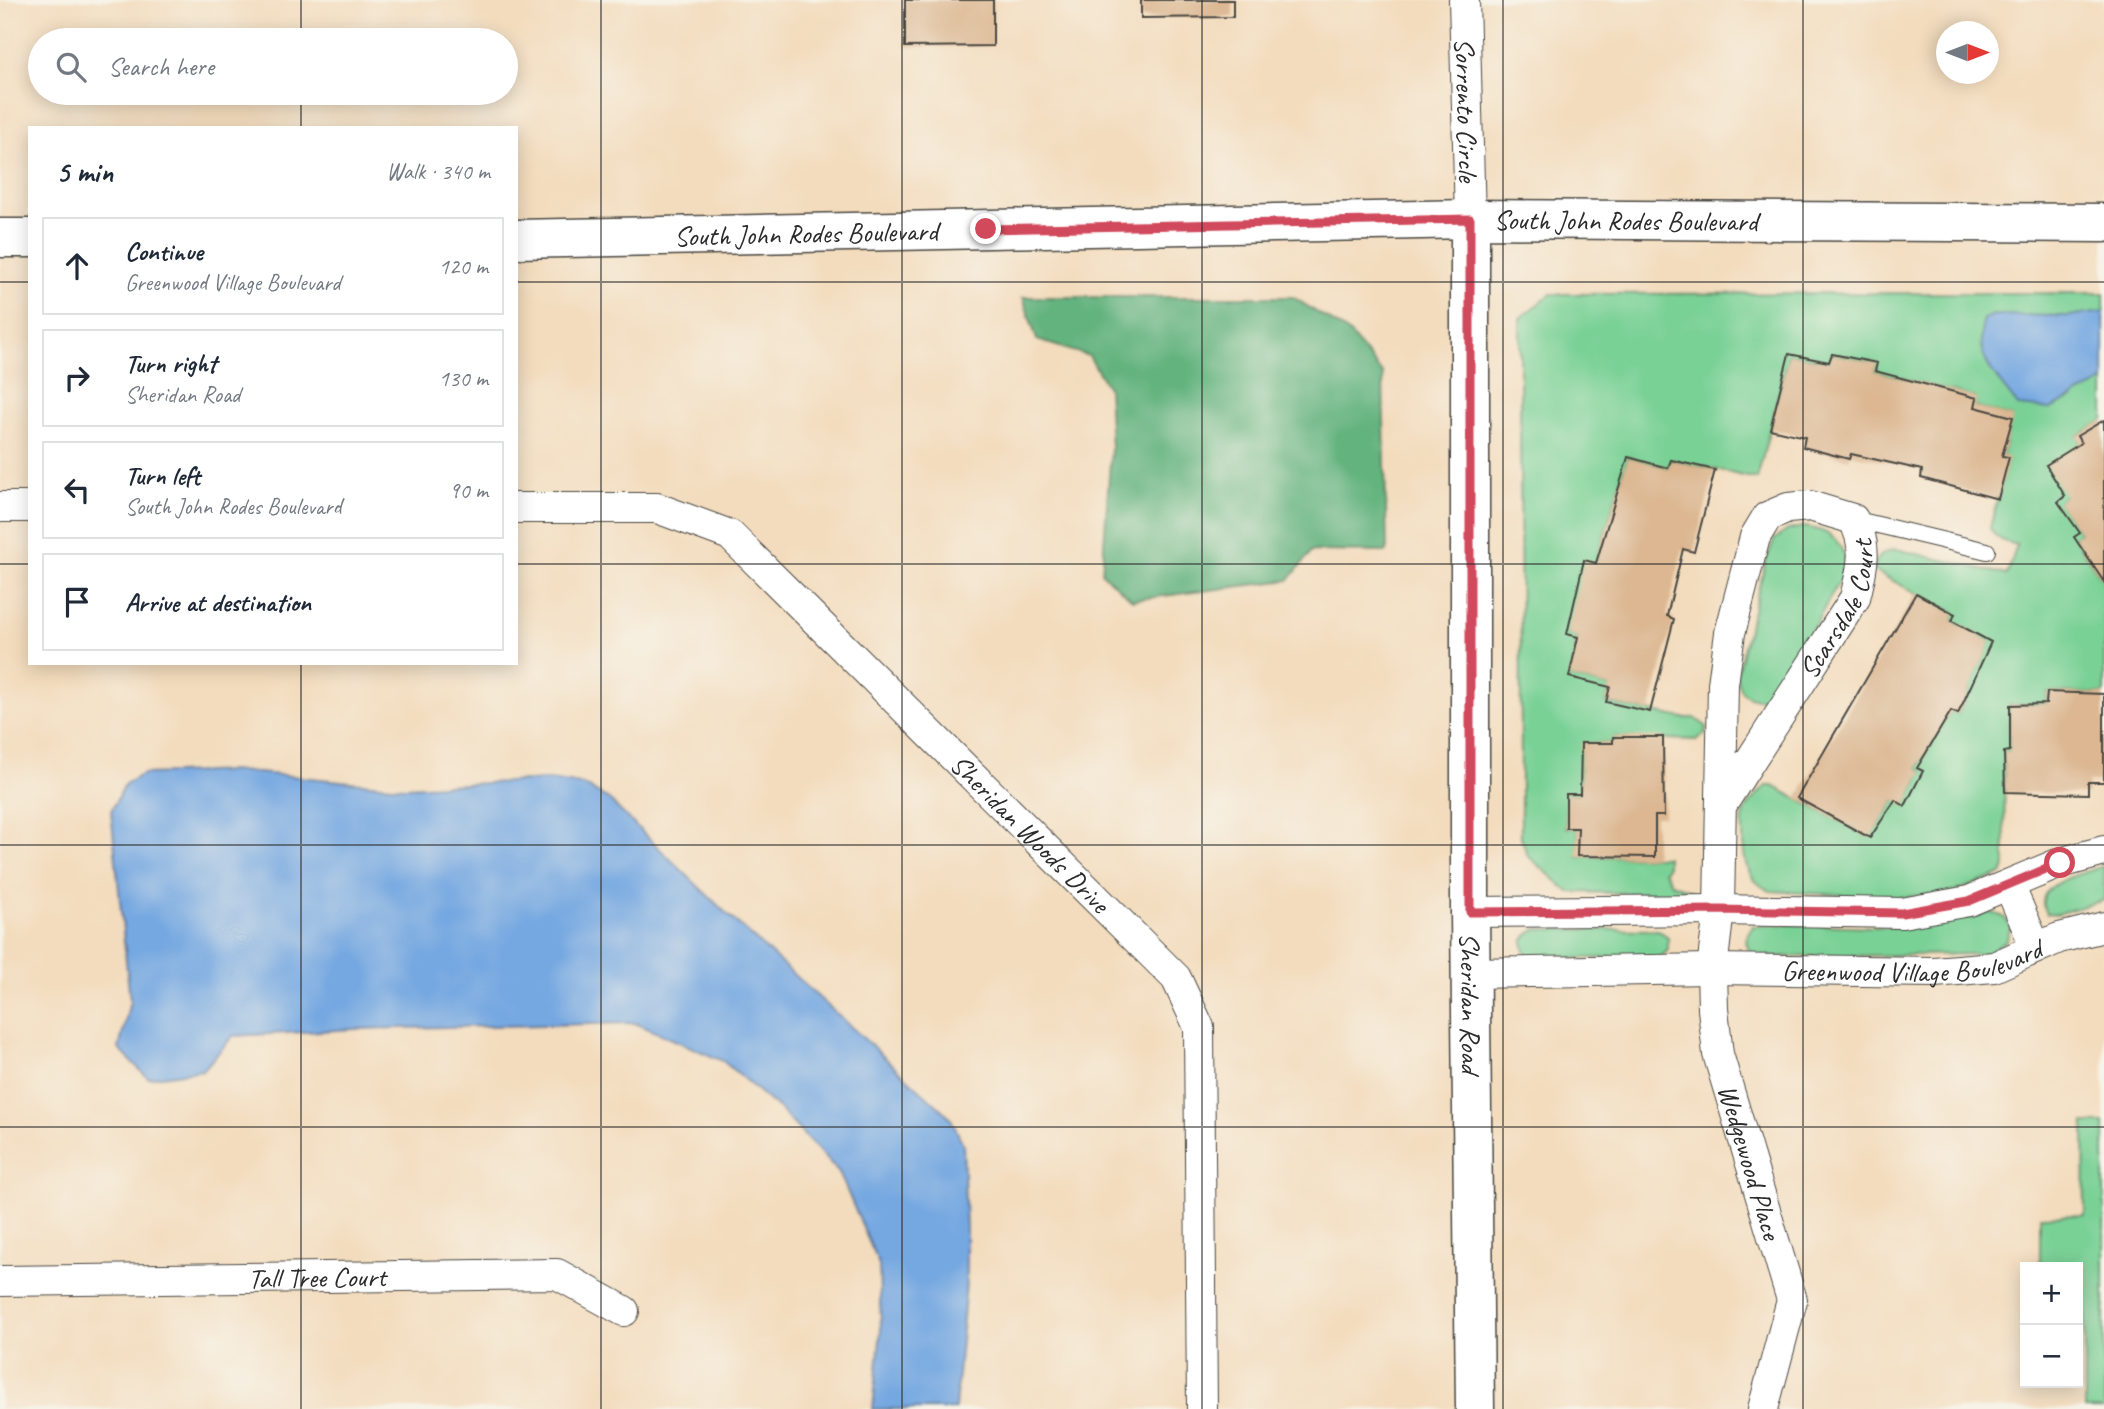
<!DOCTYPE html>
<meta charset="utf-8">
<style>
body{margin:0;font-family:Caveat,sans-serif;background:#f2f2f3;color:#1f2937}
.controls{position:absolute;right:21px;bottom:21px;display:grid;overflow:hidden;border-radius:0px;box-shadow:0 4px 18px #0003}
.controls button{width:63px;height:63px;display:grid;place-items:center;padding:0;border:0;border-bottom:2px solid #e0e1e3;background:#fff;color:#1f2937;font:35px sans-serif}
.compass{position:absolute;left:1936px;top:21px;width:63px;height:63px;border-radius:50%;background:#fff;box-shadow:0 4px 18px #0003;rotate:90deg}
.stop{position:absolute;width:21px;height:21px;margin:-16px;border:5px solid #d1495b;border-radius:50%;background:#fff}
.stop.end{background:#d1495b;border-color:#fff;box-shadow:0 2px 7px #0008}
.list{margin:0;padding:0;list-style:none}
h2{display:flex;justify-content:space-between;align-items:center;height:91px;margin:0;padding:0 28px;font-size:30px}
h2 small{font-size:23px;font-weight:400;color:#747a83}
.list li{display:grid;grid-template-columns:46px 1fr auto;gap:21px;align-items:center;box-sizing:border-box;height:98px;margin:0 14px 14px;padding:0 14px;border:2px solid #e0e1e3;border-radius:0px}
.list b{display:block;font-size:26px;white-space:nowrap}
.list p{margin:0;font-size:23px;white-space:nowrap;color:#747a83}
.list em{font-size:23px;font-style:normal;color:#747a83}
.icon{flex:none;width:38px;height:38px;fill:none;stroke:currentColor;stroke-width:2;stroke-linecap:round;stroke-linejoin:round}
.map{position:relative;flex:none;width:2104px;height:1409px;overflow:hidden}
.search{position:absolute;background:#fff;box-shadow:0 4px 18px #0003;left:28px;top:28px;width:490px;height:77px;display:flex;align-items:center;gap:18px;box-sizing:border-box;padding:0 24px;border-radius:38px;color:#747a83;font-size:26px}
.panel{position:absolute;background:#fff;box-shadow:0 4px 18px #0003;left:28px;top:126px;width:490px;height:539px;border-radius:0px}
.map>svg:first-child{display:block}
</style>
<div class="map">
<svg width="2104" height="1409" viewBox="0 0 2104 1409">
<rect width="100%" height="100%" fill="#f7f3e8"/>
<filter id="ink" filterUnits="userSpaceOnUse"><feTurbulence type="fractalNoise" baseFrequency=".0143" numOctaves="2"/><feDisplacementMap in="SourceGraphic" scale="14" xChannelSelector="R" yChannelSelector="G"/><feConvolveMatrix kernelMatrix="1 2 1 2 8 2 1 2 1" color-interpolation-filters="sRGB"/></filter>
<filter id="wash" filterUnits="userSpaceOnUse"><feTurbulence type="fractalNoise" baseFrequency=".00686" numOctaves="4" result="noise"/><feDisplacementMap in="SourceGraphic" scale="28" xChannelSelector="R" yChannelSelector="G"/><feGaussianBlur stdDeviation="1.57" result="paint"/><feColorMatrix in="noise" values="0 0 0 0 0 0 0 0 0 0 0 0 0 0 0 0 0 1.4 0 .05"/><feComposite in="paint" operator="in"/></filter>
<g filter="url(#wash)">
<rect width="100%" height="100%" fill="#f3dcbd"/>
<path fill="#7ad196" stroke="#527e60" stroke-width="2" d="M2104,293V420L2078,436L2081,443L2065,496L2059,502L2080,533L2074,537L2104,582V694L2047,692L2046,704L2010,705V751L2004,752L2005,867L2002,874L1954,892L1896,898L1770,891C1746,880 1743,860 1743,835C1743,829 1742,823 1743,818C1746,805 1757,795 1766,786H1773L1870,837L1895,800L1905,805L1923,771L1917,768L1951,711L1958,714L1990,642L1952,621L1955,613L1876,572L1873,567C1879,555 1884,552 1896,549L2007,575L2017,545C2005,542 1996,540 1990,528L2008,458L2002,456L2012,417L1975,407L1976,398L1875,371L1876,363L1832,354L1829,362L1789,354L1757,479L1671,460L1668,468L1628,457L1596,563L1567,634L1578,637L1570,677L1610,687L1606,703L1683,718H1695L1707,727L1705,734L1696,740L1613,737V743H1582L1580,794H1567L1566,828H1578V856L1667,857V867L1664,871L1671,883L1692,891L1687,894L1569,892L1528,856L1521,837L1520,318L1551,294Z
M1802,527C1830,529 1848,543 1844,572L1778,693C1758,704 1736,699 1737,673L1765,564L1774,540L1788,530Z
M2104,866V900L2057,914L2046,913C2029,883 2085,873 2104,866Z
M1991,912L2004,917L2011,927L2006,940L1987,954L1754,957C1745,946 1743,938 1753,926C1801,922 1851,928 1900,927C1931,926 1960,916 1991,912Z
M1538,929L1658,930L1668,937V950L1660,958H1530C1519,944 1522,936 1538,929Z
M2084,1123H2104V1409H2085V1291L2078,1290V1267H2040V1216L2085,1215Z"/>
<path fill="#63b37f" stroke="#476f55" stroke-width="2" d="M1023,297H1293L1349,333L1383,374L1387,552L1312,551L1289,580L1132,600L1102,573L1111,448L1108,388L1089,356L1037,340Z"/>
<path fill="#75a7e1" stroke="#506986" stroke-width="2" d="M2104,312V381L2051,409L2018,406C1997,377 1972,358 1984,319L1993,315L2068,316Z
M238,771L403,787L549,780L583,785L607,798L726,913L950,1117L963,1144L966,1229V1284L955,1409H873L881,1329L879,1265L839,1172L781,1111L723,1061L635,1023L355,1029L233,1036L203,1070L148,1078L119,1049L130,1001L111,811L125,784L143,774Z"/>
<g id="blocks">
<path fill="#dcb792" d="M905,0H993V46L905,47Z
M1141,0H1233V17L1141,18Z
M1789,354L1829,362L1832,354L1877,363L1875,371L1977,398L1975,407L2013,417L2002,456L2009,457L1998,499L1921,478L1922,470L1851,454L1849,459L1803,447L1805,437L1770,429Z
M2104,420V582L2074,537L2080,533L2058,502L2065,496L2046,465L2081,443L2077,436Z
M1628,457L1668,468L1671,460L1715,470L1694,552L1683,549L1667,616L1674,619L1650,712L1606,702L1610,687L1569,677L1578,637L1567,634L1584,560L1596,563Z
M1916,593L1955,614L1952,621L1991,642L1958,714L1951,711L1917,768L1923,771L1905,806L1895,800L1870,838L1797,798Z
M2047,692L2104,694V782H2088V794L2005,792L2004,752L2010,751V705L2046,704Z
M1613,737H1663L1664,816H1655V857L1577,856L1578,828H1566V794H1580L1581,743H1613Z"/>
</g>
</g>
<g filter="url(#ink)">
<use href="#blocks" fill-opacity="0" stroke="#494641" stroke-width="2"/>
<g fill="none" stroke-linecap="round" stroke-linejoin="round">
<defs>
<path id="lane" d="M1853,519L1987,551"/>
<g id="street">
<path id="s1" d="M1464,0L1470,219"/>
<path d="M0,507H30"/>
<path id="s2" d="M516,508H657L730,535L1176,978L1199,1027L1202,1409"/>
<path id="s3" d="M1721,806L1855,598C1862,568 1869,548 1853,519L1810,506L1788,508L1767,517L1755,537L1730,633L1723,684L1719,910L1712,969L1713,1009L1718,1054L1792,1300L1763,1409"/>
<path d="M2009,885L2036,948"/>
<path d="M1470,912L1719,910L1902,913L1969,901L2060,863L2104,851"/>
<path id="s4" d="M1470,973L1712,969L1934,972L1994,967L2059,938L2104,927"/>
<path id="s5" d="M0,1281L557,1274L624,1311"/>
</g>
<g id="secondary">
<path id="s6" d="M1470,219V912L1475,1409"/>
<path d="M0,238H30"/>
<path id="s7" d="M516,239L1470,219L2104,223"/>
</g>
</defs>
<use href="#lane" stroke="#494641" stroke-width="18"/>
<use href="#street" stroke="#494641" stroke-width="32"/>
<use href="#secondary" stroke="#494641" stroke-width="41"/>
<use href="#lane" stroke="#fff" stroke-width="16"/>
<use href="#street" stroke="#fff" stroke-width="30"/>
<use href="#secondary" stroke="#fff" stroke-width="38"/>
</g>
</g>
<g fill="none" stroke-linecap="round" stroke-linejoin="round" filter="url(#ink)">
<path stroke="#d1495b" stroke-width="9" d="M986,229L1470,219V912L1719,910L1902,913L1969,901L2060,863"/>
</g>
<path fill="none" stroke="#2b2b2b" stroke-width="2" stroke-opacity="0.55" d="M301,0V40M601,0V1409M902,0V1409M1202,0V1409M1503,0V1409M1803,0V1409M301,93V128M0,282H30M516,282H2104M0,564H30M516,564H2104M301,663V1409M0,845H2104M0,1127H2104"/>
<g text-anchor="middle" stroke-width="6" stroke-linejoin="round" paint-order="stroke">
<g font-size="28" fill="#2b2b2b" stroke="#f7f3e8">
<text dy="10" stroke="none"><textPath href="#s1" startOffset="110">Sorrento Circle</textPath></text>
<text dy="10" stroke="none"><textPath href="#s7" startOffset="1110">South John Rodes Boulevard</textPath></text>
<text dy="10" stroke="none"><textPath href="#s7" startOffset="290">South John Rodes Boulevard</textPath></text>
<text dy="10" stroke="none"><textPath href="#s3" startOffset="231">Scarsdale Court</textPath></text>
<text dy="10" stroke="none"><textPath href="#s2" startOffset="642">Sheridan Woods Drive</textPath></text>
<text dy="10" stroke="none"><textPath href="#s4" startOffset="443">Greenwood Village Boulevard</textPath></text>
<text dy="10" stroke="none"><textPath href="#s6" startOffset="784">Sheridan Road</textPath></text>
<text dy="10" stroke="none"><textPath href="#s3" startOffset="1076">Wedgewood Place</textPath></text>
<text dy="10" stroke="none"><textPath href="#s5" startOffset="317">Tall Tree Court</textPath></text>
</g>
</g>
</svg>
<div class="controls">
<button>+</button>
<button>−</button>
</div>
<svg class="compass" viewBox="-18 -18 36 36"><path d="M0-13l5 13h-10z" fill="#e53935"/><path d="M0 13l5-13h-10z" fill="#747a83"/></svg>
<div class="stop" style="left:2060px;top:863px"></div>
<div class="stop end" style="left:986px;top:229px"></div>
<div class="search"><svg class="icon" aria-label="search" viewBox="0 0 24 24"><circle cx="10" cy="10" r="6"/><path d="M15 15l6 6"/></svg>Search here</div>
<section class="panel">
<h2>5 min<small>Walk · 340 m</small></h2>
<ul class="list">
<li><svg class="icon" aria-label="ahead" viewBox="0 0 24 24"><path d="M12 20V5M6 11l6-6 6 6"/></svg><div><b>Continue</b><p>Greenwood Village Boulevard</p></div><em>120 m</em></li>
<li><svg class="icon" aria-label="right" viewBox="0 0 24 24"><path d="M7 20v-9h11M14 6l5 5-5 5"/></svg><div><b>Turn right</b><p>Sheridan Road</p></div><em>130 m</em></li>
<li><svg class="icon" aria-label="left" viewBox="0 0 24 24"><path d="M17 20v-9H6M10 6l-5 5 5 5"/></svg><div><b>Turn left</b><p>South John Rodes Boulevard</p></div><em>90 m</em></li>
<li><svg class="icon" aria-label="arrive" viewBox="0 0 24 24"><path d="M6 21V4h12l-3 4 3 4H6"/></svg><div><b>Arrive at destination</b></div></li>
</ul>
</section>
</div>
